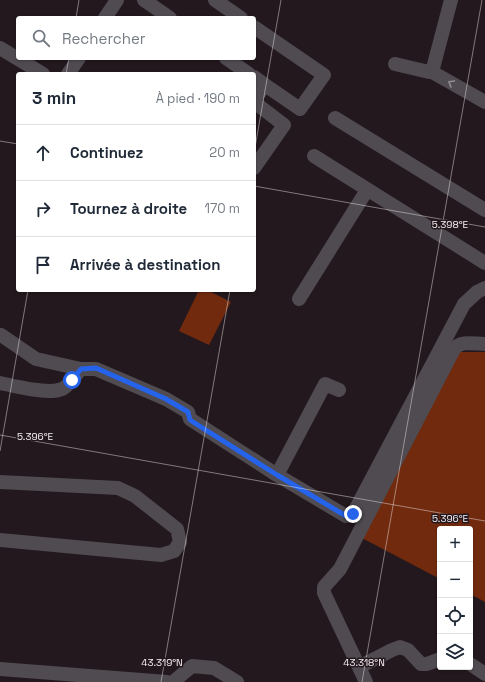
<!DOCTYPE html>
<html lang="fr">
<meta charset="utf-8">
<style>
body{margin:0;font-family:"Space Grotesk",sans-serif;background:#f6f6f7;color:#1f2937}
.controls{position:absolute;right:12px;bottom:12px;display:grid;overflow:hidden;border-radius:4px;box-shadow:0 1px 3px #0004}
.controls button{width:36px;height:36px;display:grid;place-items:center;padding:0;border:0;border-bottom:1px solid #e0e1e3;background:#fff;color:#1f2937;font:20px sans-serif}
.stop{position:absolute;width:12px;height:12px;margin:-9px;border:3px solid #2563eb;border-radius:50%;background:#fff}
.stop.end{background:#2563eb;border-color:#fff;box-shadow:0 1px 4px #0008}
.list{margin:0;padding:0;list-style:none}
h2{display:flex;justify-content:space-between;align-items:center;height:52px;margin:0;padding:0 16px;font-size:17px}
h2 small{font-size:13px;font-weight:400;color:#747a83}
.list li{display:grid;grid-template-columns:26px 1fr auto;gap:12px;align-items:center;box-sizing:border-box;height:56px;padding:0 16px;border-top:1px solid #e0e1e3}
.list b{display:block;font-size:15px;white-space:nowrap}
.list em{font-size:13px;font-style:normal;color:#747a83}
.icon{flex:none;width:22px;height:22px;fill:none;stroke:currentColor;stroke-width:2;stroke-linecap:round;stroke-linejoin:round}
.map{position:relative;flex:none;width:485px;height:682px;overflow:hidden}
.search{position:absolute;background:#fff;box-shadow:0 1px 3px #0004;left:16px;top:16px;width:240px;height:44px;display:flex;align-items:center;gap:10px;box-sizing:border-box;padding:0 14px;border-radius:4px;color:#747a83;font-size:15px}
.panel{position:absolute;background:#fff;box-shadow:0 1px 3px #0004;left:16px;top:72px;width:240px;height:220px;border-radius:4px}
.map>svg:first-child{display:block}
</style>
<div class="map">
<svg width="485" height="682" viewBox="0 0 485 682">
<rect width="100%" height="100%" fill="#23181d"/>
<path fill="#712a0e" d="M199,290H207L231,302L209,345L179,331Z
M458,352H485V602L470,594V529H440V579L362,538Z"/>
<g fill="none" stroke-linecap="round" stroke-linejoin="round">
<path stroke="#4f4b50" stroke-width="14" d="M144,0L170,18
M215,0L241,18
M451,0L432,72L485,102
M105,18L117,0
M254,27L324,75L300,109L265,85
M0,48L43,74
M226,58L249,74
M395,64L429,72H432
M68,74L79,58
M254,77L265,85L254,100
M254,102L284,125L254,168
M335,118L485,210
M314,156L485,263
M299,299L367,190
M1,335L36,359L81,369H96L166,399L188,412L190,419L277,475L346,516L353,514L464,304L477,292L485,288
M0,383C15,386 48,395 62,389C68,387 76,374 81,369
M277,475L325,384L339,390
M0,482L118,488L135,496L177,529L180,542L174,551L161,555L0,540
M470,664L485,674
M359,667L392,650L400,647L408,650L421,664H427L440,659
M0,669L167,682
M173,682L192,666L214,668L237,682
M366,682L324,593V587L340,569L454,349C461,340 474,344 485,344"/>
</g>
<defs><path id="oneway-chevron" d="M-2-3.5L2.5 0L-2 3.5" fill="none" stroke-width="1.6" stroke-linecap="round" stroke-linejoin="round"/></defs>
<use stroke="#928d91" href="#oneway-chevron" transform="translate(451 83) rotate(-150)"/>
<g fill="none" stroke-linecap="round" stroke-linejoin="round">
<path stroke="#2563eb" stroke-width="5" d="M72,380L81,369L96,368L166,399L188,412L190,420L277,475L346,516L353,514"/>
</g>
<path fill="none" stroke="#f7eff2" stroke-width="1" stroke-opacity="0.45" d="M76,18L79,0M66,74L69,58M0,141L18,144M254,153L281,0M254,186L485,227M0,435L485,521M0,451L28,290M161,682L230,290M362,682L482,0"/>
<g font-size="10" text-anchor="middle" fill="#f7eff2" stroke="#23181d" stroke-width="3" stroke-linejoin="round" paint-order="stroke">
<text x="450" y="228">5.398°E</text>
<text x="35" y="440">5.396°E</text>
<text x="450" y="522">5.396°E</text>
<text x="162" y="666">43.319°N</text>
<text x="364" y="666">43.318°N</text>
</g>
</svg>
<div class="controls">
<button>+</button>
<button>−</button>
<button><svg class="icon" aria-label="locate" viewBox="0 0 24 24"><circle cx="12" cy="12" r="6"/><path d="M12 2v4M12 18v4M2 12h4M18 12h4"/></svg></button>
<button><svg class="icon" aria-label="layers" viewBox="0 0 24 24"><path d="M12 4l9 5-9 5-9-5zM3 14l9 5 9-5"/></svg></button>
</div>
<div class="stop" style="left:72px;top:380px"></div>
<div class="stop end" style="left:353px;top:514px"></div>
<div class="search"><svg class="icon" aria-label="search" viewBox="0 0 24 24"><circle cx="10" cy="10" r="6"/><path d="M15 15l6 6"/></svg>Rechercher</div>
<section class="panel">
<h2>3 min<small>À pied · 190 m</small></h2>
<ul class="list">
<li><svg class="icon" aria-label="ahead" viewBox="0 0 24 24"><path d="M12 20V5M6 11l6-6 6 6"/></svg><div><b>Continuez</b></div><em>20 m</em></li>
<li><svg class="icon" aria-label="right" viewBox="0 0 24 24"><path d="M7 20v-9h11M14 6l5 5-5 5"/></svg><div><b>Tournez à droite</b></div><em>170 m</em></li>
<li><svg class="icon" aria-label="arrive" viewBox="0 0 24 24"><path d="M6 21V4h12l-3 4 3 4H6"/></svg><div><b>Arrivée à destination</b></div></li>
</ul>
</section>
</div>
